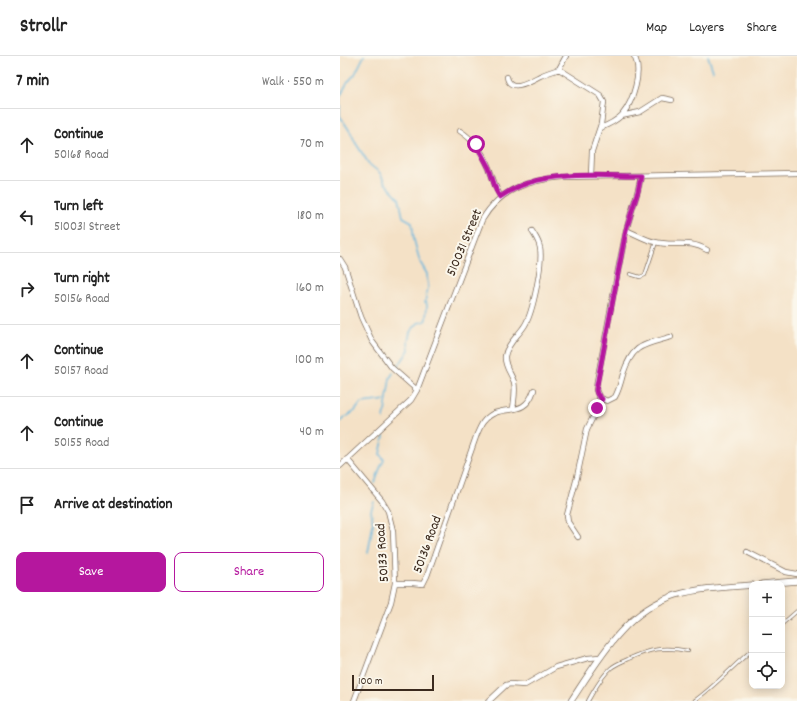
<!DOCTYPE html>
<meta charset="utf-8">
<style>
body{margin:0;font-family:Dekko,sans-serif;background:#f6f6f6;color:#222}
.controls{position:absolute;right:12px;bottom:12px;display:grid;overflow:hidden;border-radius:8px;box-shadow:0 2px 10px #0003}
.controls button{width:36px;height:36px;display:grid;place-items:center;padding:0;border:0;border-bottom:1px solid #e0e0e0;background:#fff;color:#222;font:20px sans-serif}
.scale{position:absolute;left:12px;bottom:10px;width:82px;box-sizing:border-box;padding-left:4px;border:2px solid #3b2a1e;border-top:0;font-size:11px;line-height:14px;white-space:nowrap;color:#3b2a1e;-webkit-text-stroke:3px #fbf7ec;paint-order:stroke}
.stop{position:absolute;width:12px;height:12px;margin:-9px;border:3px solid #b5179e;border-radius:50%;background:#fff}
.stop.end{background:#b5179e;border-color:#fff;box-shadow:0 1px 4px #0008}
.list{margin:0;padding:0;list-style:none}
h2{display:flex;justify-content:space-between;align-items:center;height:52px;margin:0;padding:0 16px;font-size:17px}
h2 small{font-size:13px;font-weight:400;color:#767676}
.list li{display:grid;grid-template-columns:26px 1fr auto;gap:12px;align-items:center;box-sizing:border-box;height:72px;padding:0 16px;border-top:1px solid #e0e0e0}
.list b{display:block;font-size:15px;white-space:nowrap}
.list p{margin:0;font-size:13px;white-space:nowrap;color:#767676}
.list em{font-size:13px;font-style:normal;color:#767676}
.actions{display:flex;gap:8px;padding:12px 16px}
.actions a{flex:1;padding:9px 0;border:1px solid #b5179e;border-radius:8px;text-align:center;font-size:14px;color:#b5179e}
.actions .main{background:#b5179e;color:#fff}
.icon{flex:none;width:22px;height:22px;fill:none;stroke:currentColor;stroke-width:2;stroke-linecap:round;stroke-linejoin:round}
.map{position:relative;flex:none;width:457px;height:645px;overflow:hidden}
header{display:flex;align-items:center;gap:24px;box-sizing:border-box;height:56px;padding:0 20px;background:#fff;border-bottom:1px solid #e0e0e0}
header strong{font-size:19px}
nav{display:flex;gap:22px;margin-inline-start:auto;font-size:14px}
main{display:flex}
aside{flex:1;background:#fff}
.map>svg:first-child{display:block}
</style>
<header>
<strong>Strollr</strong>
<nav><a>Map</a><a>Layers</a><a>Share</a></nav>
</header>
<main>
<aside>
<h2>7 min<small>Walk · 550 m</small></h2>
<ul class="list">
<li><svg class="icon" aria-label="ahead" viewBox="0 0 24 24"><path d="M12 20V5M6 11l6-6 6 6"/></svg><div><b>Continue</b><p>50168 Road</p></div><em>70 m</em></li>
<li><svg class="icon" aria-label="left" viewBox="0 0 24 24"><path d="M17 20v-9H6M10 6l-5 5 5 5"/></svg><div><b>Turn left</b><p>510031 Street</p></div><em>180 m</em></li>
<li><svg class="icon" aria-label="right" viewBox="0 0 24 24"><path d="M7 20v-9h11M14 6l5 5-5 5"/></svg><div><b>Turn right</b><p>50156 Road</p></div><em>160 m</em></li>
<li><svg class="icon" aria-label="ahead" viewBox="0 0 24 24"><path d="M12 20V5M6 11l6-6 6 6"/></svg><div><b>Continue</b><p>50157 Road</p></div><em>100 m</em></li>
<li><svg class="icon" aria-label="ahead" viewBox="0 0 24 24"><path d="M12 20V5M6 11l6-6 6 6"/></svg><div><b>Continue</b><p>50155 Road</p></div><em>40 m</em></li>
<li><svg class="icon" aria-label="arrive" viewBox="0 0 24 24"><path d="M6 21V4h12l-3 4 3 4H6"/></svg><div><b>Arrive at destination</b></div></li>
</ul>
<div class="actions"><a class="main">Save</a><a>Share</a></div>
</aside>
<div class="map">
<svg width="457" height="645" viewBox="0 0 457 645">
<rect width="100%" height="100%" fill="#fbf7ec"/>
<filter id="ink" filterUnits="userSpaceOnUse"><feTurbulence type="fractalNoise" baseFrequency=".025" numOctaves="2"/><feDisplacementMap in="SourceGraphic" scale="8" xChannelSelector="R" yChannelSelector="G"/><feConvolveMatrix kernelMatrix="1 2 1 2 8 2 1 2 1" color-interpolation-filters="sRGB"/></filter>
<filter id="wash" filterUnits="userSpaceOnUse"><feTurbulence type="fractalNoise" baseFrequency=".012" numOctaves="4" result="noise"/><feDisplacementMap in="SourceGraphic" scale="16" xChannelSelector="R" yChannelSelector="G"/><feGaussianBlur stdDeviation="0.9" result="paint"/><feColorMatrix in="noise" values="0 0 0 0 0 0 0 0 0 0 0 0 0 0 0 0 0 1.4 0 .05"/><feComposite in="paint" operator="in"/></filter>
<g filter="url(#wash)">
<rect width="100%" height="100%" fill="#f4e1c6"/>
<g fill="none" stroke-linecap="round" stroke-linejoin="round">
<path stroke="#60b4dc" stroke-width="1.5" d="M24,0L15,18L8,26L0,41V60L11,77L15,86L29,108L40,117L45,127L59,142L63,161L72,166L74,184L80,206L87,218L88,232L85,246L87,248L86,263L85,265L78,267L70,276L68,286L69,294L57,312
M368,0L373,15
M44,363L50,322L53,317
M0,366L3,363L15,355L21,347L47,344
M35,427L40,412L44,404L40,398L44,380
M28,497L33,468L31,454L34,446"/>
</g>
</g>
<g filter="url(#ink)">
<g fill="none" stroke-linecap="round" stroke-linejoin="round">
<defs>
<path id="service" d="M290,218L300,221L305,219L316,186
M442,568L457,555
M248,645C254,634 262,620 271,612C276,608 282,606 288,603C310,593 324,590 348,595
M354,645C375,630 392,611 412,594"/>
<path id="minor" d="M226,0L219,13L260,39L264,46L261,68L252,95L251,120
M167,21C170,38 192,24 200,20C207,17 213,15 219,13
M281,60L300,56L322,42L332,44
M260,72C268,69 276,65 282,59C293,46 303,15 294,0
M120,75C134,84 143,96 149,112C153,122 155,132 161,141
M301,120C298,139 290,157 286,176C275,225 267,276 257,325L256,334L259,341L267,345L275,341C279,334 281,326 283,318C293,288 303,289 331,281
M286,174C296,178 305,184 315,186C335,191 349,183 367,194
M0,203L5,211L21,261L32,285L52,312L77,334
M173,353C174,344 176,334 174,326C171,317 164,310 165,300C167,288 179,279 185,269C193,256 203,207 200,192C199,185 195,180 192,175
M7,403L42,445L48,455L53,475L55,527L51,546L14,645
M0,410L71,344L77,334L142,164C160,133 188,124 223,121L457,117
M238,481L228,466L227,459L237,421L247,373L262,343
M407,496L446,516L457,518
M55,527H72L83,528L87,520L137,378C139,374 141,368 144,365C161,345 184,365 194,334
M149,645L166,629L170,628L185,629L216,611L248,602L260,601"/>
<path id="tertiary" d="M422,528L457,525
M231,645C259,603 285,555 336,539C360,532 387,531 412,529"/>
</defs>
<use href="#service" stroke="#7c6a59" stroke-width="4"/>
<use href="#minor" stroke="#7c6a59" stroke-width="6"/>
<use href="#tertiary" stroke="#7c6a59" stroke-width="7"/>
<use href="#service" stroke="#fff" stroke-width="2.5"/>
<use href="#minor" stroke="#fff" stroke-width="4.5"/>
<use href="#tertiary" stroke="#fff" stroke-width="5.5"/>
</g>
</g>
<g fill="none" stroke-linecap="round" stroke-linejoin="round" filter="url(#ink)">
<path stroke="#b5179e" stroke-width="5" d="M136,88L149,112L156,134L160,141C169,135 178,130 188,127C221,116 266,120 301,120L298,135L286,174L256,334L257,338L262,343L257,352"/>
</g>
<g text-anchor="middle" stroke-width="4" stroke-linejoin="round" paint-order="stroke">
<g font-size="14" fill="#3b2a1e" stroke="#fbf7ec">
<text transform="translate(123 186) rotate(-67)" y="5">510031 Street</text>
<text transform="translate(86 488) rotate(-70)" y="5">50136 Road</text>
<text transform="translate(41 497) rotate(-94)" y="5">50133 Road</text>
</g>
</g>
</svg>
<div class="controls">
<button>+</button>
<button>−</button>
<button><svg class="icon" aria-label="locate" viewBox="0 0 24 24"><circle cx="12" cy="12" r="6"/><path d="M12 2v4M12 18v4M2 12h4M18 12h4"/></svg></button>
</div>
<div class="scale">100 m</div>
<div class="stop" style="left:136px;top:88px"></div>
<div class="stop end" style="left:257px;top:352px"></div>
</div>
</main>
